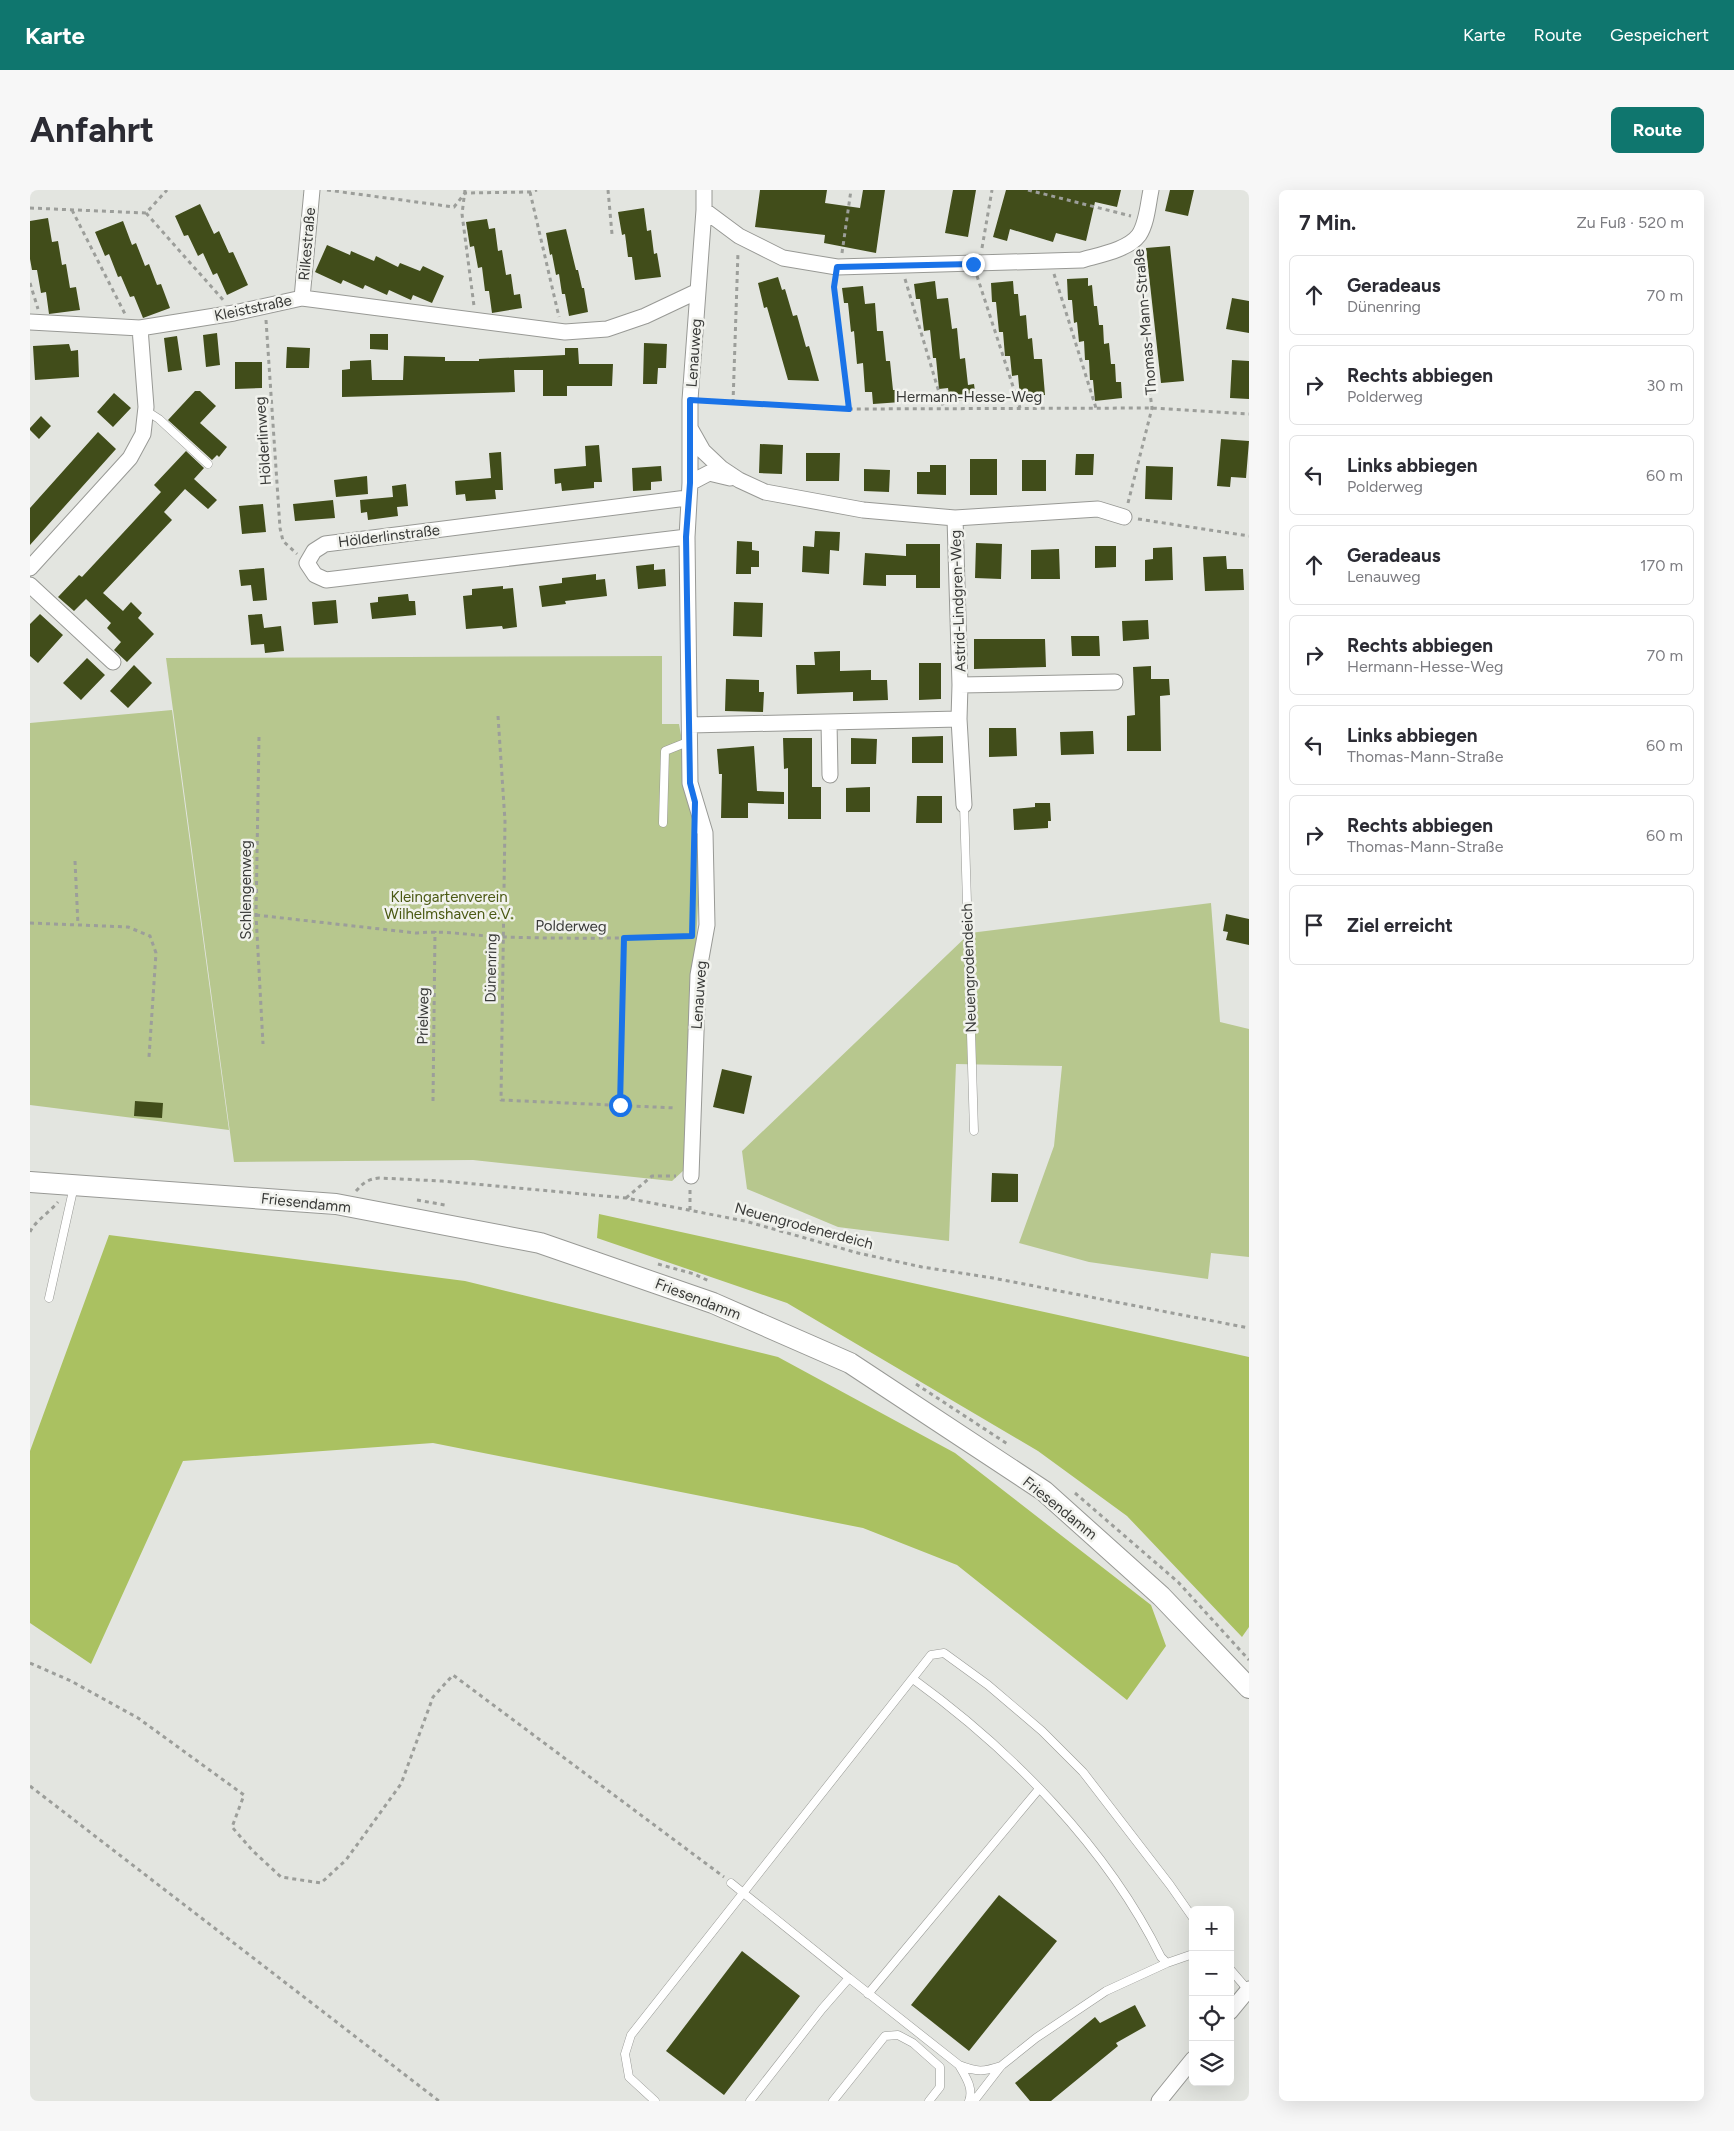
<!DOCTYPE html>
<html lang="de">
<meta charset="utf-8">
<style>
body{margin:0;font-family:Figtree,sans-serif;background:#f7f7f7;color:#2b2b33}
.controls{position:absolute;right:15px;bottom:15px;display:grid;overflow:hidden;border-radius:8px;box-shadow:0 5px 20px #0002}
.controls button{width:45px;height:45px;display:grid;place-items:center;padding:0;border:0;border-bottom:1px solid #e1e1e2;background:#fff;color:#2b2b33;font:25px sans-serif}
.stop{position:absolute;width:15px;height:15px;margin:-11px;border:4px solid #1a73e8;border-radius:50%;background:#fff}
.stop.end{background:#1a73e8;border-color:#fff;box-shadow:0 1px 5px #0008}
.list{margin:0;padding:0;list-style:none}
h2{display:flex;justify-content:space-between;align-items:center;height:65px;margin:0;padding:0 20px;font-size:21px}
h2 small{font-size:16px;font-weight:400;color:#7c7c81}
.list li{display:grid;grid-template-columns:32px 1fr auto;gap:15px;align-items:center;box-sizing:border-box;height:80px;margin:0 10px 10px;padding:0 10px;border:1px solid #e1e1e2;border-radius:8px}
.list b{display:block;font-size:19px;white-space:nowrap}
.list p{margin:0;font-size:16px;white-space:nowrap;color:#7c7c81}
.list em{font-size:16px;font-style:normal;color:#7c7c81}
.icon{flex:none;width:28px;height:28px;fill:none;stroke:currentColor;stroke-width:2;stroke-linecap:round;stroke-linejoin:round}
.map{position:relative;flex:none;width:1219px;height:1911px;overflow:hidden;border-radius:8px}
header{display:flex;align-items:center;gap:30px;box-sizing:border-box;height:70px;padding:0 25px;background:#0f766e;color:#fff}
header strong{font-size:24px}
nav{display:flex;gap:28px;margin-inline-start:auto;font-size:18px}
.intro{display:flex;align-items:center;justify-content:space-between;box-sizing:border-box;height:120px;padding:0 30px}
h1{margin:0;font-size:35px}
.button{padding:12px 22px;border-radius:8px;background:#0f766e;color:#fff;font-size:18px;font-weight:700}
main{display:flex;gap:30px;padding:0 30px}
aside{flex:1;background:#fff;border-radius:8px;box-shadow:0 5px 20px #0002}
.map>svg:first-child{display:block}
</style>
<header>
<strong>Karte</strong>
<nav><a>Karte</a><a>Route</a><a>Gespeichert</a></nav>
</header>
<div class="intro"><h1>Anfahrt</h1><a class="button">Route</a></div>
<main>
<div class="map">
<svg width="1219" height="1911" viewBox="0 0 1219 1911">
<rect width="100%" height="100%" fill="#e3e5e0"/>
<path fill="#b7c78e" d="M632,466V534H649L671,658L654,980L642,991L443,970L204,972L136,468Z
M142,520L199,940L0,915V533Z
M1181,713L1190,832L1219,839V1067L1181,1063L1178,1089L1059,1072L989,1053L1024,956L1032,876L926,874L919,1051L808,1037L717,999L712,961L940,743Z"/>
<path fill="#aac161" d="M569,1024L1219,1167V1437L1212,1447L1097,1326L1008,1261L757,1113L567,1048Z
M79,1045L435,1091L748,1167L925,1263L1121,1415L1136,1456L1097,1510L927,1375L833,1338L403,1253L153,1271L61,1474L0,1433V1261Z"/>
<path fill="#414d1a" d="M730,0H797L795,13L830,18L833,0H855L846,63L794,53L795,45L725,37Z
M923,0H946L938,47L915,43Z
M976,0H1091L1087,17L1065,12L1056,51L1026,43L1023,52L980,39L977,51L963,47Z
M1140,0H1164L1158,26L1135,21Z
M170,14L184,44L189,41L199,63L203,62L218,95L197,105L187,83L183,85L173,63L168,66L158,45L154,46L145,26Z
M614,18L617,41L621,40L624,64L627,63L631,87L605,90L602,67H598L595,44L592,45L588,22Z
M18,28L22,52L28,51L32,75L36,74L40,98L46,97L50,120L19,124L16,102L11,103L7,80H2L0,69V31Z
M457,29L459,39L465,38L468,61L472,60L476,85L481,84L484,105L490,104L492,118L462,123L459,101H455L452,77L448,78L444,56L440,57L436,32Z
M93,31L102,55L106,53L115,76L119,74L127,95L131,94L140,118L113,128L104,106L100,107L91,86L88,87L79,64L75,66L65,42Z
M536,39L546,80H548L552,98H554L558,122L539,126L535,104H532L529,84L526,85L522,64L520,65L516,43Z
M297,55L320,65L321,61L344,71L346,66L368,77L370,73L390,81L393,76L414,86L402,113L383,105L381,110L359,100L357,105L335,95L333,99L313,90L311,94L285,82Z
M1140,56L1154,191L1131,193L1116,58Z
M748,87L752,100L755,99L763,126L767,125L776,157L779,156L789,191L758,190L737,117L734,118L728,93Z
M1058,88V96L1062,95L1064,116H1067L1069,135H1073L1074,154L1079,153L1081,174H1085L1086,192H1091L1092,208L1065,211L1063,190H1060L1059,170H1055L1054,151L1049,152L1047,132L1044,133L1042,110H1038L1037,89Z
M905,91L907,109L918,108L922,139L927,138L930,169L935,168L938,195L944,194L946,209L920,212L918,198L909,199L906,168H903L900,140L894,141L890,109H886L884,94Z
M983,91L984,104H988L990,126L996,125L998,149L1002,148L1004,169H1012L1015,205L990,207L988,185L982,186L980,166H975L973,142H969L966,112H962L961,93Z
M833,96L835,114L845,113L847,141H853L856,171H860L863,200H870L871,212L843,214L842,202H835L833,173L827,174L824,141L821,142L818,113H814L812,98Z
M1202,108L1219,111V143L1196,139Z
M187,143L190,175L176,177L173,145Z
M340,144H358V160L340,159Z
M147,146L152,180L138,182L134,148Z
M614,153L637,154L636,178H628L627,194H613Z
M39,154L41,161L48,160L49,187L5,190L3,156Z
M257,157L280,158L279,178H256Z
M535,158H548L549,174H583L582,196H537V206H513V180H484L485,202L312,207V180L320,179V171L341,170L342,190H373L374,166L415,167V171H449V169L535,165Z
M1202,170L1219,171V209L1200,208Z
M205,172H232V198L205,199Z
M165,201H170L186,216L170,233L197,257L189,267L187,265L182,270L138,230Z
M84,203L101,218L83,237L67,222Z
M11,226L21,236L9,249L0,240V238Z
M68,242L86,259L0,355V318Z
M1191,249L1219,251L1216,288L1201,287L1200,297L1187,296Z
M730,254L753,255L752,284L729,283Z
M569,255L572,292H564V298L532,301L531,293L525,294L524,279L556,276L555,256Z
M156,261L174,278L164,289L187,310L178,319L155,299L134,322L142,330L73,403L93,421L101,412L112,423L108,428L124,444L97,472L84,460L91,452L77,438L81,433L56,409L44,421L28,407L49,385L52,387L131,302L124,295Z
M471,262L473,300H465L466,309L436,311L435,304L426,305L425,291L461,288L459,263Z
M776,263H810L809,291H776Z
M1046,264H1064L1063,285H1045Z
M940,269H967V305H940Z
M992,270H1016V301H992Z
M900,275H916V305L887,304V282H900Z
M631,276L632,291L621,292V300L603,301L602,278Z
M1116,276L1143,277L1142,310L1115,309Z
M834,279L860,280L859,302L834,301Z
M337,286L338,304L306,307L304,290Z
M376,294L378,316L367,317L368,326L338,330L337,322L331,323L330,310L363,307L362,296Z
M303,310L305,328L265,331L263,314Z
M233,314L236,342L212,344L209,316Z
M785,341L810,342L809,361L800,360L799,384L772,382L773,356L784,357Z
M707,351L722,352V360L729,361V377H721V384H706Z
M946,353L972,354L971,389L945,388Z
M876,354H910V398H886V385H856V396L833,395L835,363L876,366Z
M1065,356H1086V377L1065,378Z
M1142,357L1143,390L1115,391V370L1123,369V358Z
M1029,359L1030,389H1001V360Z
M1196,366L1197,379H1213L1214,400L1175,401L1173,367Z
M624,374V380L635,379L636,396L608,399L606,376Z
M234,378L237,410L223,411L221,395L211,396L209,380Z
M566,384V390L575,389L577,406L535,411L536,414L512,417L509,396L532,393V388Z
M473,396V399L483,398L487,437L473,439L472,436L436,439L433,406L442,405V399Z
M378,404L379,411H385L386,425L342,429L340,413L348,412V407Z
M306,410L308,433L284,435L282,412Z
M704,412L733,413L732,447L703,446Z
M10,424L33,445L8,473L0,466V434Z
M232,424L234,438L251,436L254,461L235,463L234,454L221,455L218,425Z
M1118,430L1119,449L1093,451L1092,431Z
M1041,446H1069L1070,466H1042Z
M944,449H1015L1016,477L944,479Z
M810,461V481L841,480V490H857L858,510L823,511V502L767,504L766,475H785L784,462Z
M57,468L75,485L51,510L33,493Z
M889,473H911V509L889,510Z
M104,475L122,493L98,518L80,501Z
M1121,476V489H1139L1140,505L1130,506L1131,561H1097V526L1105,525L1103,477Z
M696,489L729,490V502H734L733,522L695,521Z
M959,538H986L987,566L959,567Z
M1063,541L1064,564L1031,565L1030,542Z
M913,546V573H882V547Z
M753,548H782V597H791V629H758V578L754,579Z
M821,548L847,549L846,574H821Z
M724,556L727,601L754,602V614L718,613V628H691L692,584H689L687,559Z
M840,597V622H816V598Z
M887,606H912V633H886Z
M1005,613H1020L1021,631H1018V638L984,640L983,619L1005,617Z
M1196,724L1219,729V755L1196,750L1198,742L1193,741Z
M692,879L722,886L714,924L683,917Z
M105,911L133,913L132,928L104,926Z
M962,983L988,984V1012H961Z
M969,1705L1027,1751L939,1861L881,1815Z
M712,1761L770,1806L694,1905L636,1861Z
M1105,1815L1116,1836L1086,1853L1088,1856L1021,1911H1000L985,1893L1065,1827L1070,1833Z"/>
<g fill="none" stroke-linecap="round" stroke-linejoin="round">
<defs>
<path id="service" d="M115,220L129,229L178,274
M934,615L944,941
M633,633L635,561L660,551
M19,1108L44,996
M883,1489C981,1560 1077,1657 1131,1767L1137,1773
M701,1693L819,1788
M1200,1779L1218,1800
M838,1804L1009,1599
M929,1875C935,1886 944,1898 939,1911
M625,1911L599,1887L595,1864L601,1845L901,1465L914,1463L958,1495L1012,1541L1053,1582L1140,1695L1163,1728
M720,1911L792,1819L819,1788L929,1875C947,1882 953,1882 971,1876
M803,1911L855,1846L868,1845L883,1853L910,1877V1897L899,1911
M944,1911L971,1876L1006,1848L1076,1801L1137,1773L1163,1764"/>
<path id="minor" d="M674,20L709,46L753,68L807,77L1052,70C1069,65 1098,60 1109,45C1117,33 1118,14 1121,0
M272,108L282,0
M0,132L110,138L204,123L272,108L535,142L577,139L615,126L668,101
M660,238L673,261L691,278L709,290L735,302L833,320L925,328L1068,319L1094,327
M660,293L679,283L700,288
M925,328L930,495L1085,492
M657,347L296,390L285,385L277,373L284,361L295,354L657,308
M0,378L100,268L113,244L116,217L110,138
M0,395L83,472
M930,495L929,529L934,615
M799,532L800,585
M660,535L929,529
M661,986L668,785L677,735L675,643L660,593L657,347L660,293V210L674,20V0
M1200,1822L1219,1799
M1129,1911L1163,1869"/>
<path id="secondary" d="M0,992L306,1014L510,1053L683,1113L820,1173L1014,1301L1131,1406L1219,1498"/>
</defs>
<use href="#service" stroke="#989995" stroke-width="9"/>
<use href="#minor" stroke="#989995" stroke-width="17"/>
<use href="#secondary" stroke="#989995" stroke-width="22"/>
<path stroke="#9c9e9a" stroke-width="3" stroke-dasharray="4 4" stroke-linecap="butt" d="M297,0L424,17L435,3L500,2L507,0
M435,0L432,24L444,116
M578,0L582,44
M998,0L1101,26
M500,2L529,127
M0,18L116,23L137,0
M42,20L95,124
M116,23L194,111
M952,58L962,0
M812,63L821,0
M1024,84L1066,218
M947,86L990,218
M875,89L914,219
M805,91V97L819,219
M0,93L8,119
M236,130L250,338L253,351L267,364
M675,211L819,219L1122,218L1219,224
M703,213L708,62
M1098,313L1122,218L1118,188L1109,63
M1108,329L1219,346
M468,526L475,631L471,910L646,918
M229,547L226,725L233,854
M45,671L48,735
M226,725L386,743C416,740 444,746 474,747C536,749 599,748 661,747
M0,733L98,737L120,746L126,763L119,867
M403,911L405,741
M590,915L594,748
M326,1001C333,993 338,989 349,988L412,991L596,1008L715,1031L828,1063L892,1077L963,1088L1219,1138
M596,1008L622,986H646
M387,1010L415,1015
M660,1020V999
M0,1042C5,1031 20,1022 28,1012
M628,1074L664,1084L679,1091
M886,1194L979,1255
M1045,1303L1148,1392L1219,1470
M0,1473L41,1491L108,1528L214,1605L202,1637L223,1661L251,1687L291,1693L316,1670L371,1594L403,1507L423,1485L694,1687
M0,1596L409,1911"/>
<use href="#service" stroke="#fff" stroke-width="8"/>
<use href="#minor" stroke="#fff" stroke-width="15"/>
<use href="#secondary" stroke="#fff" stroke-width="20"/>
</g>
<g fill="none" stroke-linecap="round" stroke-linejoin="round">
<path stroke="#1a73e8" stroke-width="6" d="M590,915L594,748L662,746L665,612L660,593L656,347L660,293V210L819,219L804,97L807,77L943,74"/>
</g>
<g text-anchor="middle" stroke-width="5" stroke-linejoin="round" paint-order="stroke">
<g font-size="15" fill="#393a38" stroke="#f1f2ed">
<text transform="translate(277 54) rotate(-85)" y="5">Rilkestraße</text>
<text transform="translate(223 118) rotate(-12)" y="5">Kleiststraße</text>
<text transform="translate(1115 132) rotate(-95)" y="5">Thomas-Mann-Straße</text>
<text transform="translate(664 163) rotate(-86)" y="5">Lenauweg</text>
<text x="939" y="212">Hermann-Hesse-Weg</text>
<text transform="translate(233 251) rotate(-94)" y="5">Hölderlinweg</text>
<text transform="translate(359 346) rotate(-7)" y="5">Hölderlinstraße</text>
<text transform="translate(928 411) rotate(-92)" y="5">Astrid-Lindgren-Weg</text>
<text transform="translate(216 700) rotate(-90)" y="5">Schlengenweg</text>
<text transform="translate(541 736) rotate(1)" y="5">Polderweg</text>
<text transform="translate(461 778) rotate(-89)" y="5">Dünenring</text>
<text transform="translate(939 778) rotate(-92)" y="5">Neuengrodendeich</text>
<text transform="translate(669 805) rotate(-86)" y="5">Lenauweg</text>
<text transform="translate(393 826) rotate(-89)" y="5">Prielweg</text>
<text transform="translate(276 1013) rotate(6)" y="5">Friesendamm</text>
<text transform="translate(774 1036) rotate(15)" y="5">Neuengrodenerdeich</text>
<text transform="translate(668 1109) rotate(21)" y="5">Friesendamm</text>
<text transform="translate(1030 1318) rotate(39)" y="5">Friesendamm</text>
</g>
<g font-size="15" fill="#4a5813" stroke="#f1f2ed">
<text x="419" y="712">Kleingartenverein<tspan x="419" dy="17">Wilhelmshaven e.V.</tspan></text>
</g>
</g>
</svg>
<div class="controls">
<button>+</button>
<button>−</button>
<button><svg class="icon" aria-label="locate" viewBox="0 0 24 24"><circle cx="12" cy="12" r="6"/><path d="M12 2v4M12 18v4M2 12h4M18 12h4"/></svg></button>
<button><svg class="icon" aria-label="layers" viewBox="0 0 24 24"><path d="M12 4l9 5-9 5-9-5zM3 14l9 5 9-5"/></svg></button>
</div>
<div class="stop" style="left:590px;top:915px"></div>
<div class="stop end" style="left:943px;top:74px"></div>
</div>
<aside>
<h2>7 Min.<small>Zu Fuß · 520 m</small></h2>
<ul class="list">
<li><svg class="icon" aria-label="ahead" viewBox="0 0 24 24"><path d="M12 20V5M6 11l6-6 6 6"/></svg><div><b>Geradeaus</b><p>Dünenring</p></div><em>70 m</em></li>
<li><svg class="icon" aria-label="right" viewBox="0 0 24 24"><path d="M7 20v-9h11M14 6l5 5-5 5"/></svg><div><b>Rechts abbiegen</b><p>Polderweg</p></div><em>30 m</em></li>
<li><svg class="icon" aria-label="left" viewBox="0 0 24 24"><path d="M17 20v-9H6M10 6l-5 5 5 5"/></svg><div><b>Links abbiegen</b><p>Polderweg</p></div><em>60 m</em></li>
<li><svg class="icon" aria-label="ahead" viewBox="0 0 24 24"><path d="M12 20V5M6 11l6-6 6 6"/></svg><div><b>Geradeaus</b><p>Lenauweg</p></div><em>170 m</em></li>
<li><svg class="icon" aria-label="right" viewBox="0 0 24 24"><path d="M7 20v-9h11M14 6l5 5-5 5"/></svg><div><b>Rechts abbiegen</b><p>Hermann-Hesse-Weg</p></div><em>70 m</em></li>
<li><svg class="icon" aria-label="left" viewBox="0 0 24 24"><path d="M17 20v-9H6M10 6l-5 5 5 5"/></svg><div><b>Links abbiegen</b><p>Thomas-Mann-Straße</p></div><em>60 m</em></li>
<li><svg class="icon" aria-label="right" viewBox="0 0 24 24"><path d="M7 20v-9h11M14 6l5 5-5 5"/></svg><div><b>Rechts abbiegen</b><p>Thomas-Mann-Straße</p></div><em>60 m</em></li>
<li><svg class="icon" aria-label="arrive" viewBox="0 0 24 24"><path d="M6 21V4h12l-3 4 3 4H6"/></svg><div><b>Ziel erreicht</b></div></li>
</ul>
</aside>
</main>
